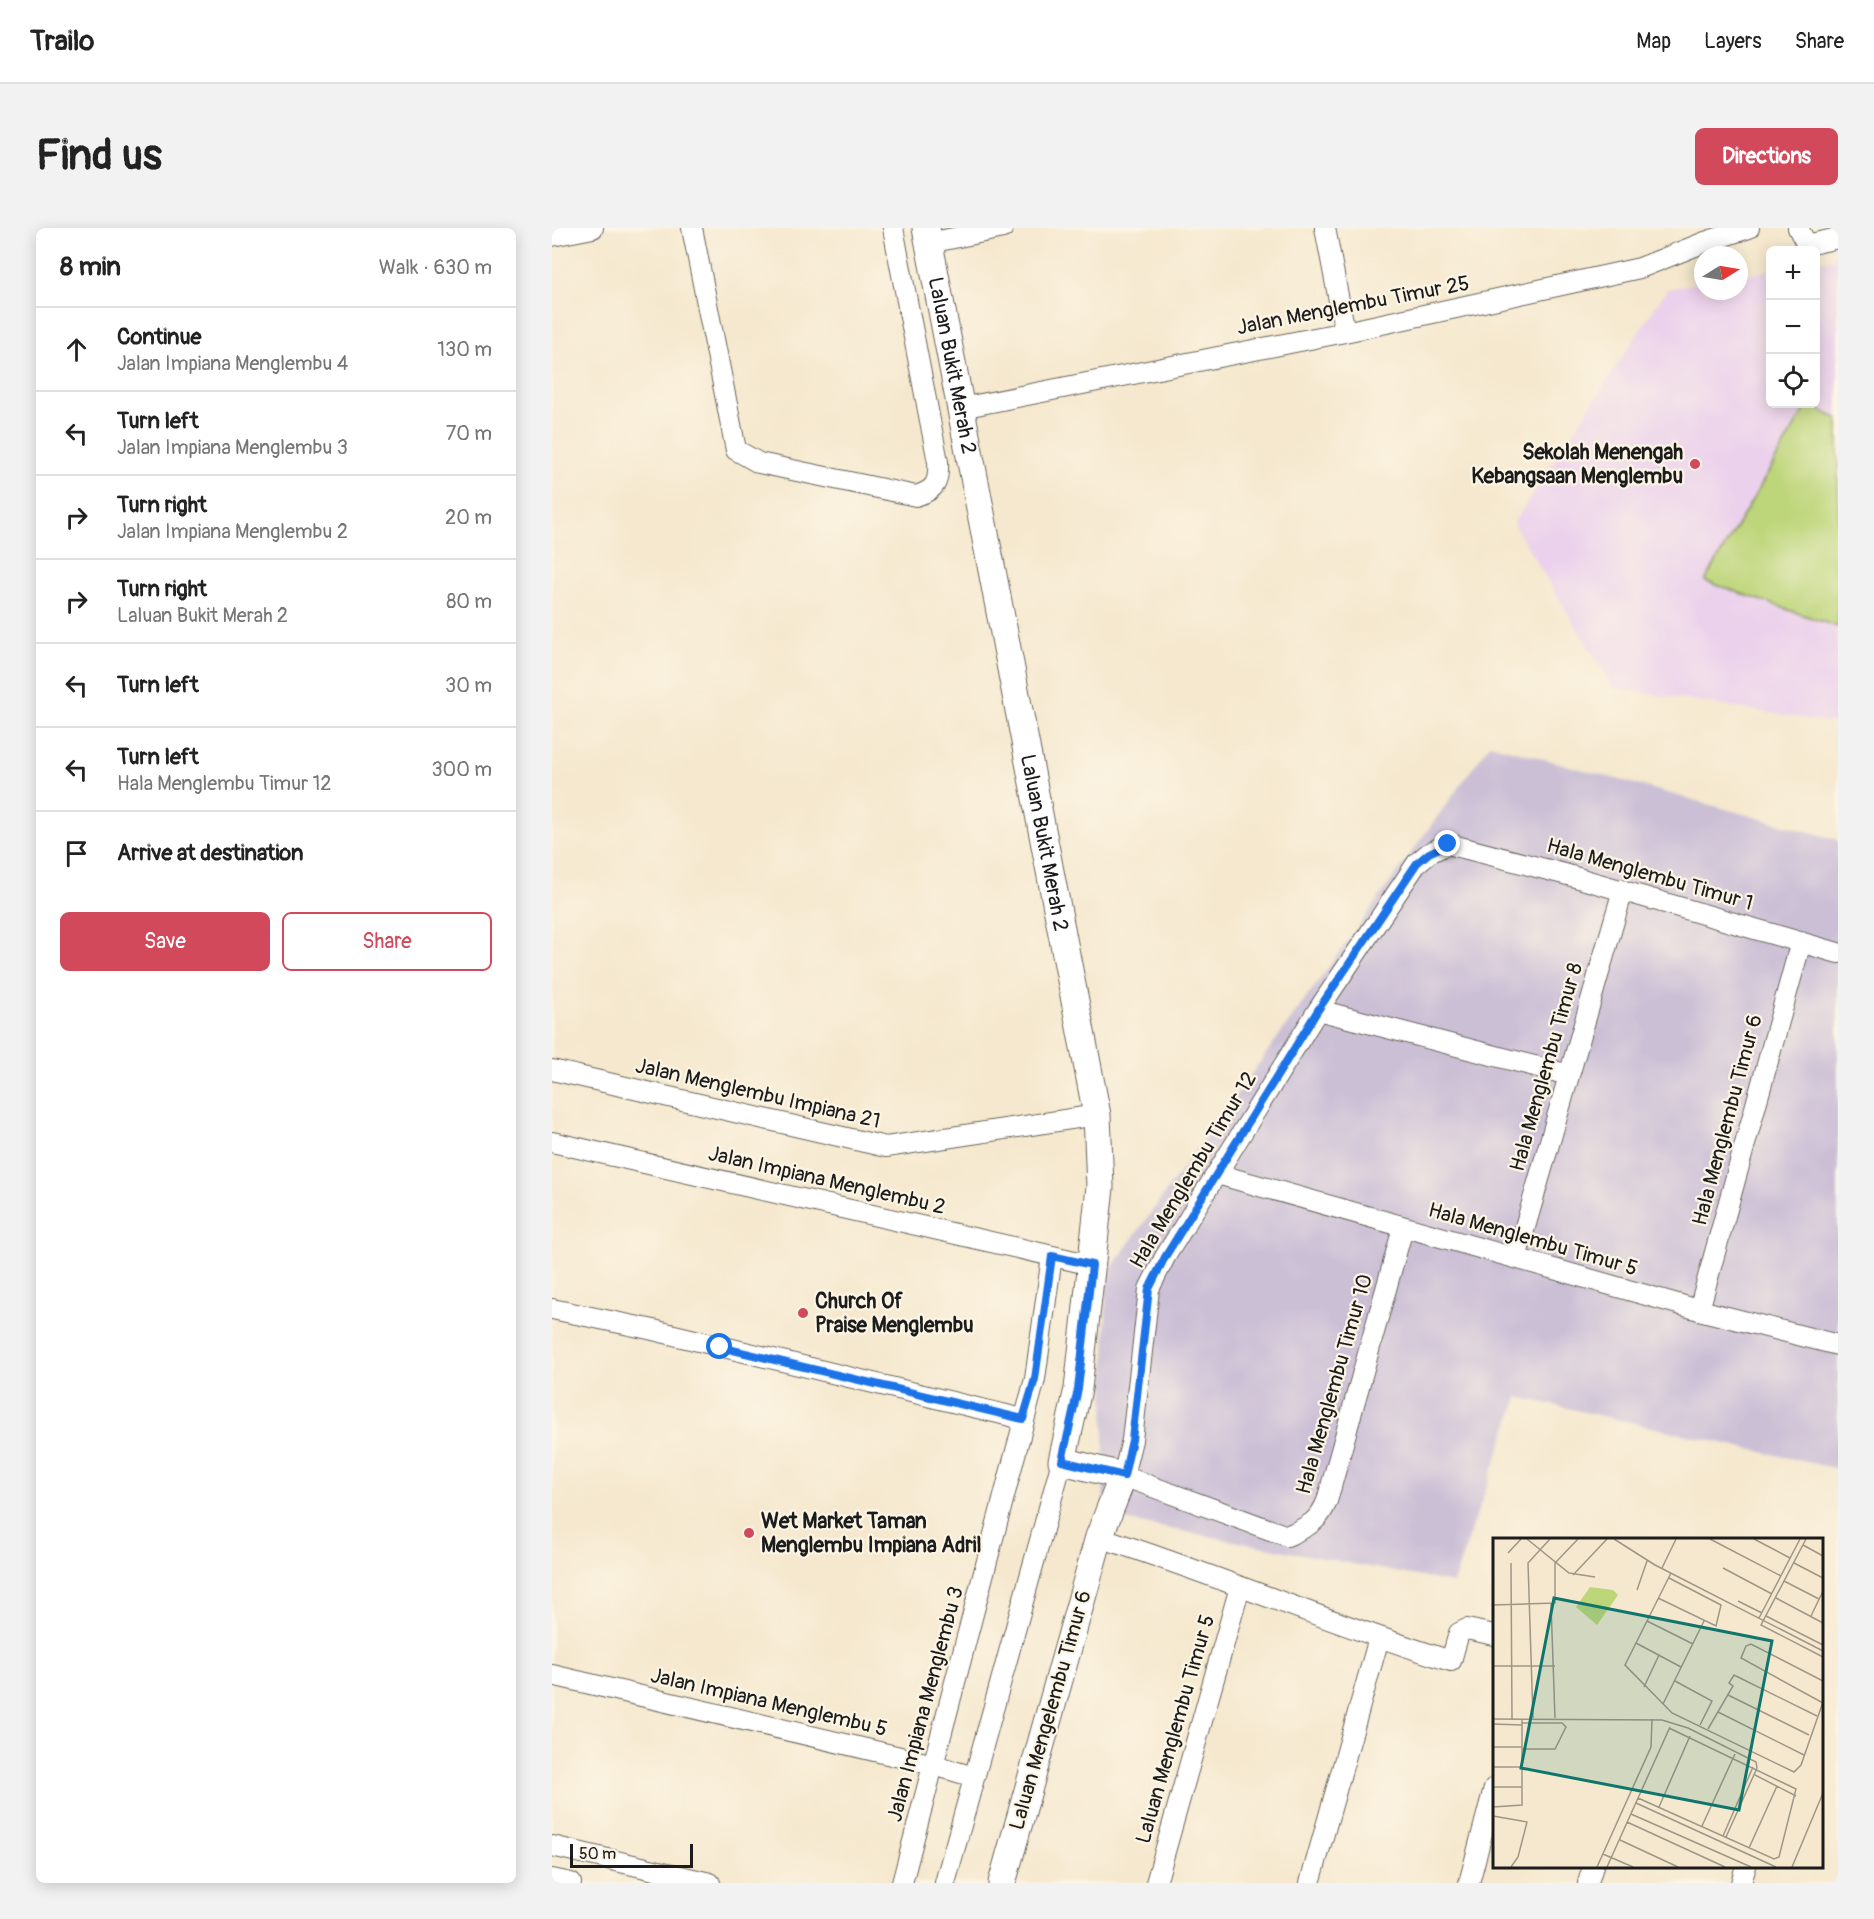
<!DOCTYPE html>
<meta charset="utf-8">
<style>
body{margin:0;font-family:Pangolin,sans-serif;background:#f2f2f2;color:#222}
.controls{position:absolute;right:18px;top:18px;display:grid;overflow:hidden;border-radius:9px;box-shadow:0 3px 15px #0003}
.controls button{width:54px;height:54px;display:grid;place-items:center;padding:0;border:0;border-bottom:2px solid #e0e0e0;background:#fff;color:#222;font:30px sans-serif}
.compass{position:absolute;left:1142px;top:18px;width:54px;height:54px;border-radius:50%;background:#fff;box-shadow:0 3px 15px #0003;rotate:79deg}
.scale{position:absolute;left:18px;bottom:15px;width:123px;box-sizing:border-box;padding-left:6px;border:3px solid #1c1c1c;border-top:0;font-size:16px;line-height:21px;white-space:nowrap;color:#1c1c1c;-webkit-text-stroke:4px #fcf5e5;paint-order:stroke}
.stop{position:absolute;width:18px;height:18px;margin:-14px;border:4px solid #1a73e8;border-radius:50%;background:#fff}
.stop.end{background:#1a73e8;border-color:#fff;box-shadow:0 2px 6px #0008}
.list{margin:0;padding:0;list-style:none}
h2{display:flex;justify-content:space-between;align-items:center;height:78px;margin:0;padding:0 24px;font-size:26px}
h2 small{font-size:20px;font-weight:400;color:#767676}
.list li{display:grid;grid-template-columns:39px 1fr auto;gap:18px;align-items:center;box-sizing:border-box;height:84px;padding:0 24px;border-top:2px solid #e0e0e0}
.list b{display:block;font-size:22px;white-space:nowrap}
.list p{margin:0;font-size:20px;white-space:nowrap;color:#767676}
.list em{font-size:20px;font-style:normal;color:#767676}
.actions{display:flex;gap:12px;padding:18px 24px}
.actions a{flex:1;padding:14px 0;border:2px solid #d1495b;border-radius:9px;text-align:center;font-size:21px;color:#d1495b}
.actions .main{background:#d1495b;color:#fff}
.icon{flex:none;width:33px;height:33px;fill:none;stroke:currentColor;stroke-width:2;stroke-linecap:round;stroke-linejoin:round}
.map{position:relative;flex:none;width:1286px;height:1655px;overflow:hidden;border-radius:9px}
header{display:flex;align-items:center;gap:36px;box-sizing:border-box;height:84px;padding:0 30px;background:#fff;border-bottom:2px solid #e0e0e0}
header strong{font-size:28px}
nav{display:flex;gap:33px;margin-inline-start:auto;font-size:21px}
.intro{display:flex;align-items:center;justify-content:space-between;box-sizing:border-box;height:144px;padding:0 36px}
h1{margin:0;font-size:42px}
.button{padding:15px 27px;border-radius:9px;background:#d1495b;color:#fff;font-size:21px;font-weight:700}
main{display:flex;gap:36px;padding:0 36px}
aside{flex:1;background:#fff;border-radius:9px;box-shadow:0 3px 15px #0003}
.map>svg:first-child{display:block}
</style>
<header>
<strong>Trailo</strong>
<nav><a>Map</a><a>Layers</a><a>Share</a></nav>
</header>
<div class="intro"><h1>Find us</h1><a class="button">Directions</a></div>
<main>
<aside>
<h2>8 min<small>Walk · 630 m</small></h2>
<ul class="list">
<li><svg class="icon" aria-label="ahead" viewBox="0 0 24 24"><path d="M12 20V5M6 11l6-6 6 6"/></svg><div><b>Continue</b><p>Jalan Impiana Menglembu 4</p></div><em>130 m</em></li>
<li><svg class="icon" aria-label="left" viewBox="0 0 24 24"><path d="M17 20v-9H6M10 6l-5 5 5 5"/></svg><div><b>Turn left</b><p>Jalan Impiana Menglembu 3</p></div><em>70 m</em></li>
<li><svg class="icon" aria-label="right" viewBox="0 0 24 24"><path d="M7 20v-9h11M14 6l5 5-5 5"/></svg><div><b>Turn right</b><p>Jalan Impiana Menglembu 2</p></div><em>20 m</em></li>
<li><svg class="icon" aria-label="right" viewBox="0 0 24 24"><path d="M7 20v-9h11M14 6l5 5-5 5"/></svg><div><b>Turn right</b><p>Laluan Bukit Merah 2</p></div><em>80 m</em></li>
<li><svg class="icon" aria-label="left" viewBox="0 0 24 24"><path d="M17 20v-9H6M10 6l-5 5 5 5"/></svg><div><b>Turn left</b></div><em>30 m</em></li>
<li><svg class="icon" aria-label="left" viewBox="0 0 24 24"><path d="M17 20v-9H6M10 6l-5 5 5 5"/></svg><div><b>Turn left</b><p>Hala Menglembu Timur 12</p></div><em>300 m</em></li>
<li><svg class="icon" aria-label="arrive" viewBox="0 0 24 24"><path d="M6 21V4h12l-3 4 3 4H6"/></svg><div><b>Arrive at destination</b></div></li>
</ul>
<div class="actions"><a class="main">Save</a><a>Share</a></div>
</aside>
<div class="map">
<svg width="1286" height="1655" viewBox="0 0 1286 1655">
<rect width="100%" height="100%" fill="#fcf5e5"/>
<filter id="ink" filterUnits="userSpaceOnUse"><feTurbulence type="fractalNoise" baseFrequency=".0167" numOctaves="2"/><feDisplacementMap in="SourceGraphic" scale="12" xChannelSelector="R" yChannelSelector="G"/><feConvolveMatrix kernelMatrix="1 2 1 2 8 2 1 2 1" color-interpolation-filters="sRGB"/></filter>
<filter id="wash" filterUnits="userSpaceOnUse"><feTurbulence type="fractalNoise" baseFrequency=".008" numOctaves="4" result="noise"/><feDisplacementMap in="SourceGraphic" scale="24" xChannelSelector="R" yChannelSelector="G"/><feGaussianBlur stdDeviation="1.35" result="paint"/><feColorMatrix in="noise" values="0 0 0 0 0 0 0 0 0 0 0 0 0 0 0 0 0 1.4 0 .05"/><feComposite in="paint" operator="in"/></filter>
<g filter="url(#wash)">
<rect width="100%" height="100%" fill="#f5e8ce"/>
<path fill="#ebd1ec" d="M1286,30V496L1062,460L961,296L1115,61L1151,54V63H1187V48L1218,42V176H1264V34Z"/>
<path fill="#cbbfd6" d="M938,516L1286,612V1241L966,1169L901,1355L551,1288L554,1047Z"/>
<path fill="#bed67a" stroke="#6d794b" stroke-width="1.5" d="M1256,176L1286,191V399L1153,353Z"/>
</g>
<g filter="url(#ink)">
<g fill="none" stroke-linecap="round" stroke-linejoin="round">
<defs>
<path id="street" d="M140,0L184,222L207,235L364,268C384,262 387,254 386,234L341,0
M773,0L793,104
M1246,0L1255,17L1286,10
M0,8L41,0
M377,15L451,0
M409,180L793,104L1088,40L1153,14L1197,0
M766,782L1017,847
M0,842L334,919L545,887
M0,914L540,1037
M665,946L1147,1082L1286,1117
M851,1000L775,1273C767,1294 755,1299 735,1308L571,1248L580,1212L597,1061L613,1029L766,782L865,635L877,625L896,616L1016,647L1286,725
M964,1030L1071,662
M0,1081L97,1101L471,1191
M1147,1082L1249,714
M547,1309C665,1347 780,1396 899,1433L907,1405L915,1401L942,1407
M0,1447L382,1537L422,1549
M0,1618L158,1655
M0,1651L19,1655
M350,1655L483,1151L500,1028
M393,1655L510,1233
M604,1655L688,1359
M758,1655L827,1410
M917,1655L942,1560
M1036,1655L1041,1638
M1189,1655L1194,1638"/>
<g id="secondary">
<path id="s1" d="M374,0L545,887L548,959L526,1161L510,1233L571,1248L547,1309L450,1655"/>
</g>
</defs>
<use href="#street" stroke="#68635a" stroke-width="22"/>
<use href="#secondary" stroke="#68635a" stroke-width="29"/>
<use href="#street" stroke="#fff" stroke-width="20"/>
<use href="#secondary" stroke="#fff" stroke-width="27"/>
</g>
</g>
<g fill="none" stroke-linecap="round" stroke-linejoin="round" filter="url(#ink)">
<path stroke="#1a73e8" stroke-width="8" d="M168,1119L471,1191L483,1151L500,1028L540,1037L526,1161L510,1233L572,1248L580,1212L597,1061L613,1029L766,782L865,635L877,625L896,616"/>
</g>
<g fill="#d1495b" stroke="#fcf5e5" stroke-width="2">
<circle cx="1143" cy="236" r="6"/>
<circle cx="251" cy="1085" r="6"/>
<circle cx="197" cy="1305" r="6"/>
</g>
<g text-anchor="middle" stroke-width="4.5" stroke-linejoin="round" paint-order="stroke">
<g font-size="21" fill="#1c1c1c" stroke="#fcf5e5">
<text transform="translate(801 77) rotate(-11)" y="7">Jalan Menglembu Timur 25</text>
<text dy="7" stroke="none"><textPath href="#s1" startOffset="140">Laluan Bukit Merah 2</textPath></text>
<text dy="7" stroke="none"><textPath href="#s1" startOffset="626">Laluan Bukit Merah 2</textPath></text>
<text transform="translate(1098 646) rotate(16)" y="7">Hala Menglembu Timur 1</text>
<text transform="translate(994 839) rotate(-74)" y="7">Hala Menglembu Timur 8</text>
<text transform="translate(206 865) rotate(13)" y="7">Jalan Menglembu Impiana 21</text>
<text transform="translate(1175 892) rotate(-75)" y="7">Hala Menglembu Timur 6</text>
<text transform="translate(641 942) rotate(-59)" y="7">Hala Menglembu Timur 12</text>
<text transform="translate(275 952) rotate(13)" y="7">Jalan Impiana Menglembu 2</text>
<text transform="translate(981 1011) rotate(16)" y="7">Hala Menglembu Timur 5</text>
<text transform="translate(782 1156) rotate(-74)" y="7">Hala Menglembu Timur 10</text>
<text transform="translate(217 1474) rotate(13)" y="7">Jalan Impiana Menglembu 5</text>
<text transform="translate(373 1476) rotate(-75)" y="7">Jalan Impiana Menglembu 3</text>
<text transform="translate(498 1482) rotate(-74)" y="7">Laluan Mengelembu Timur 6</text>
<text transform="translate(623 1501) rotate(-74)" y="7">Laluan Menglembu Timur 5</text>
</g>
<g font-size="21" font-weight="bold" fill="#1c1c1c" stroke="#fcf5e5" text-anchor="start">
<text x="1131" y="231" text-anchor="end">Sekolah Menengah<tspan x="1131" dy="24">Kebangsaan Menglembu</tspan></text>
<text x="263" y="1080">Church Of<tspan x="263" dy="24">Praise Menglembu</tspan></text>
<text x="209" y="1300">Wet Market Taman<tspan x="209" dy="24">Menglembu Impiana Adril</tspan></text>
</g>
</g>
<g transform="translate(941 1310)">
<rect width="330" height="330" fill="#f5e8ce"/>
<path d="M97,49L120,52L125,57L104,87L83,69Z" fill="#bed67a"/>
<path fill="none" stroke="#9e9687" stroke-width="1.5" d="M34,1L76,35L102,39M121,1L162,27L330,113M217,1L288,38M261,1L297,20M313,1L268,87L330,119M310,7L330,18M15,15L28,1M18,25L19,181M301,25L330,40M169,30L183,1M230,30L279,56M178,35L132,127L179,175L301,234L308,227L330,164M80,37L114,1M291,43L326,61M144,52L154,23M165,60L223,88L228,67L176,40M283,60L330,85M245,63L269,75M58,66L62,180M0,67L62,65V25L85,1M273,78L330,107M318,78L330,53M266,80L307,1M154,83L200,106M143,105L188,129M0,128H62M182,143L219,163L207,187M151,149L166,117M235,157L316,197M330,165L248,120L253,108L258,106L330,143M170,166L211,83M225,174L311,217M40,180L35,25L57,1M0,181L169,182L195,190L263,224L264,230M0,186L29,187M215,191L240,148L236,145L241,137L324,178M0,209H29M29,211H62L73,189L69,185H29M0,229H29M262,237L303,258M0,249H29M145,260L281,321L286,319L303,251L176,190M143,265L283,329M0,269L29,267V181M166,269L197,198M138,276L258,329M0,278L34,284L25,319L18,329M134,284L232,329M209,288L242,216M230,298L260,229M233,299L264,230M127,302L185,329M256,310L284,248M110,316L140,329M104,329L158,209L159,181M114,329L177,189M299,329L330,255"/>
<path fill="#0f766e" fill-opacity="0.15" stroke="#0f766e" stroke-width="3" d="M61,60L279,103L246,272L28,230Z"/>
<rect width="330" height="330" fill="none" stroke="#1c1c1c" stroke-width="3"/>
</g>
</svg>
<div class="controls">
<button>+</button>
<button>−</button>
<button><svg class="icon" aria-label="locate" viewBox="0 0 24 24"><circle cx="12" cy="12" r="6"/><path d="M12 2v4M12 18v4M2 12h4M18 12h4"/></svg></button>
</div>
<svg class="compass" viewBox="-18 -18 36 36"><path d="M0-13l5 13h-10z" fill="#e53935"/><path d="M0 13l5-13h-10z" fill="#767676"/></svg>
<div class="scale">50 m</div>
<div class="stop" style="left:168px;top:1119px"></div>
<div class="stop end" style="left:896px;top:616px"></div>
</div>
</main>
